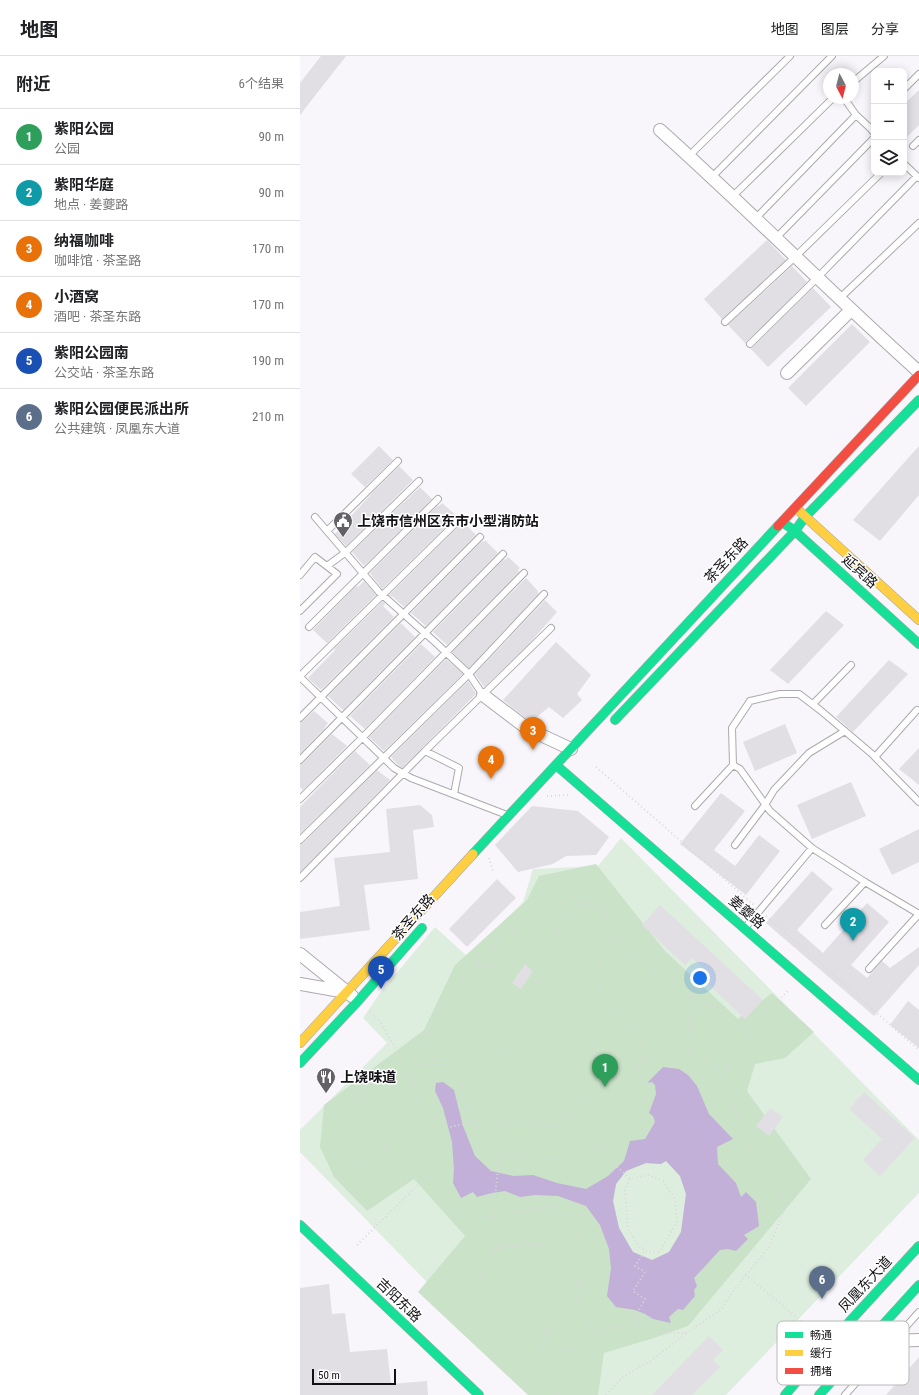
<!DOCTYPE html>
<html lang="zh">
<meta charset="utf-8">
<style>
body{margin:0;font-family:"Roboto Condensed","Noto Sans SC",sans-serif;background:#f6f6f6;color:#202124}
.controls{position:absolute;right:12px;top:12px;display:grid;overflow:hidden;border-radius:8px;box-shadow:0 2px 10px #0003}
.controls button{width:36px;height:36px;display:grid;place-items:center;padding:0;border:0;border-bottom:1px solid #e0e0e0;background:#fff;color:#202124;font:20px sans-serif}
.compass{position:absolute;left:523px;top:12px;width:36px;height:36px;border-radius:50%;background:#fff;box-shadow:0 2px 10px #0003;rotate:173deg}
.scale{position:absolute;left:12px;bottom:10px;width:84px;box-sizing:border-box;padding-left:4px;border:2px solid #131115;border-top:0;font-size:11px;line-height:14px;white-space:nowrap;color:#131115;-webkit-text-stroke:3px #fff;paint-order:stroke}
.you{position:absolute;left:400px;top:922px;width:14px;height:14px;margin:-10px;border:3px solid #fff;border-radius:50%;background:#1a73e8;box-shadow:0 0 0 6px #1a73e833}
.badge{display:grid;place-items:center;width:26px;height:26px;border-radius:50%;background:#636166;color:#fff;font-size:13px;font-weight:700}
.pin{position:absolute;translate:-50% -33px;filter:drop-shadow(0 1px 2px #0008)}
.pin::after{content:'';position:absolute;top:21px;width:14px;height:12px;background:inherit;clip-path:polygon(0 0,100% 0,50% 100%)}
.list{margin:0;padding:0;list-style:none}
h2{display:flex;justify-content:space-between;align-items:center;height:52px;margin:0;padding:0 16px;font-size:17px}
h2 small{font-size:13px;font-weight:400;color:#757577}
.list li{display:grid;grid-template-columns:26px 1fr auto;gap:12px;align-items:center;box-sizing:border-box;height:56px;padding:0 16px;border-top:1px solid #e0e0e0}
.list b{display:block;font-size:15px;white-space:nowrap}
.list p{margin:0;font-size:13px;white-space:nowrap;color:#757577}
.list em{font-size:13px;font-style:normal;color:#757577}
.icon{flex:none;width:22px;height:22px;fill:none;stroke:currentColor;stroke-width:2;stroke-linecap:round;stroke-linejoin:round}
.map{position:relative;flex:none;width:619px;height:1339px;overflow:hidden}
header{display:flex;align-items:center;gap:24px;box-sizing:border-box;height:56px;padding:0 20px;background:#fff;border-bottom:1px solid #e0e0e0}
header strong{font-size:19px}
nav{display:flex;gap:22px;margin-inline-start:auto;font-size:14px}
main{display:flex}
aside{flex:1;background:#fff}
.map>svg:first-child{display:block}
</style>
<header>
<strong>地图</strong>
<nav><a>地图</a><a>图层</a><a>分享</a></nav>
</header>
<main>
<aside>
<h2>附近<small>6个结果</small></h2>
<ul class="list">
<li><span class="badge" style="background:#2e9e5b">1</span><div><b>紫阳公园</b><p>公园</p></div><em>90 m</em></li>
<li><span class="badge" style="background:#0f9aa8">2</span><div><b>紫阳华庭</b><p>地点 · 姜夔路</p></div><em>90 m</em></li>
<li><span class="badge" style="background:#e8710a">3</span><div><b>纳福咖啡</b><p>咖啡馆 · 茶圣路</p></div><em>170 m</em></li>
<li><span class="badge" style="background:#e8710a">4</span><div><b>小酒窝</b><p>酒吧 · 茶圣东路</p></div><em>170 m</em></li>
<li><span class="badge" style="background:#1a4fb4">5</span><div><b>紫阳公园南</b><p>公交站 · 茶圣东路</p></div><em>190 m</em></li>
<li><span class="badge" style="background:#5c6f8a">6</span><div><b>紫阳公园便民派出所</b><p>公共建筑 · 凤凰东大道</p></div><em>210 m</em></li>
</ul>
</aside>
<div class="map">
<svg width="619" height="1339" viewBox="0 0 619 1339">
<rect width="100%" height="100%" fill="#f8f6fb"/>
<path fill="#deeede" d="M321,782L619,1084V1137L426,1339H237L0,1096V1074L87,987L63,962L80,937L135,871L168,901L223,846L233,813L298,810Z"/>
<path fill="#c9e2c8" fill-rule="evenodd" d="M296,808L364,894L438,963L472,937L514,976L485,1002L455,1008L447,1035L511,1123L388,1270L354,1282L304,1297L298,1339H228L118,1236L165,1180L114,1123L67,1155L34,1121L20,1091L24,1049L124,974L155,909L227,844L239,820ZM366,1105L380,1120L386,1138L381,1176L369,1196L352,1204L333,1196L319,1172L313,1145L316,1128L326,1115L346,1107L361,1108Z"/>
<path fill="#c2b0d9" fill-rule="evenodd" d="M363,1011L379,1013L388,1019L397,1030L409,1058L433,1083L417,1091L418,1108L436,1127L441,1141L446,1136L456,1146L459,1170L444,1179L448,1183L436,1195L428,1193L420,1194L394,1222L397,1230L394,1234L395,1240L383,1254L378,1253L369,1261L371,1267L353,1263L345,1258L335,1254L316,1251L307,1240L311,1212L309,1193L300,1169L286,1150L258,1140L235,1139L220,1141L205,1135L192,1137L177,1141L173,1136L161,1142L153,1127L154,1113L152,1086L143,1052L135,1035L136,1027L143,1026L154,1034L163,1070L175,1100L191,1115L213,1120L233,1119L257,1127L286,1133L308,1120L324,1105L330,1085L345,1083L355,1066L353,1060L349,1057L356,1038L355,1029L352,1026L347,1027ZM366,1105L380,1120L386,1138L381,1176L369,1196L352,1204L333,1196L319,1172L313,1145L316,1128L326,1115L346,1107L361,1108Z"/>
<path fill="#e1dfe3" d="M21,0H46L0,59V27Z
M619,34V69L604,84V48Z
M467,184L486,204L422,263L404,243Z
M492,210L507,226L447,285L446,288L428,269Z
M513,232L531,251L468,311L450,292L453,291Z
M552,268L570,286L506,350L488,332Z
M79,390L93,404L65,431L51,418Z
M619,390V439L580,485L553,464Z
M99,410L113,424L46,490L35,478L72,437Z
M120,431L132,443L64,510L52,496Z
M142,447L157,460L82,533L70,517L138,449L139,450Z
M163,466L176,479L104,551L92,540L91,541L89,539Z
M185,484L198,497L126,570L111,557L182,485L184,486Z
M208,501L220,512L218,514L219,516L147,589L133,576L204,503L205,504Z
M226,522L238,535L237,536L239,537L169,612L152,596Z
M64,525L76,539L27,587L13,574L56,530L58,531Z
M245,544L257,556L229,588L184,631L175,618Z
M83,545L85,548L83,550L94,561L21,634L8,622L35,594L34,593Z
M526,555L544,569L488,628L470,614Z
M101,567L115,581L43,654L28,640Z
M256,586L291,619L277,638L282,644L263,662L249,651L231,666L203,644Z
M121,588L135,601L65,673L50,660Z
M146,603L163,618L84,695L69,681Z
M589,604L608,618L553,676L536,661Z
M168,625L176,638L102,712L97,708L91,701Z
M14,655L28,667L25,671V672L0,698V666L3,665Z
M485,668L497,697L455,715L443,686Z
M32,678L47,690L3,734L0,731V708L3,707Z
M619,692V729L599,713Z
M55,695L70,709L0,778V751Z
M77,714L90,724L0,816V788L3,787Z
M551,726L566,760L512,783L497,749Z
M421,737L445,755L414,794L435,810L459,779L480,795L446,839L380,788Z
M120,749L132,759L134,771L113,774L118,823L64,829L70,874L0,883V856L40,850L34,802L90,796L86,753Z
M232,750L278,755L309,781L296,799L266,800L253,808L218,816L195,789Z
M619,773V806L592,819L579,793Z
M512,815L533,833L497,874L523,897L567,847L589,866L551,909L567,922L582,905L590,912L619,891V909L574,960L466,867Z
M197,823L216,842L167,891L149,873Z
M360,849L463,944L445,963L405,925L411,919L392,902L385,909L342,869Z
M225,908L233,915L221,933L212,927Z
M608,945L619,954V992L590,969Z
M564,1036L615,1082L580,1120L563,1104L582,1083L549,1053Z
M470,1052L483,1061L469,1080L456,1070Z
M29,1228L32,1258L45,1257L50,1296L87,1293L91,1328L127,1325L128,1339H0V1232Z
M409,1280L423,1294L413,1304L420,1311L392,1339H352Z
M619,1301V1339H586Z"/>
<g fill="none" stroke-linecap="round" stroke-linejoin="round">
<defs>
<path id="lane" d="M553,26L584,0
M604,33L619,18
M544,42L556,59L570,72L574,77
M613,90L619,84
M389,100L490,0
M604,108L619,122
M412,121L532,0
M432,141L533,42
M455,163L556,59
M475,183L574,82
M539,243L619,167
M425,266L495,201L581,117
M450,288L517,222L617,120
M15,461L79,536L135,586L169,618L183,639
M27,475L98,405
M27,510L46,496L119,425
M0,519L15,501L37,518L0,555
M9,571L138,443
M0,620L159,464
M0,621L94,712L111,722L207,759
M513,648L551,609
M0,662L180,481
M125,695L251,572
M575,701L617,654
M0,704L203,498
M433,709L432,672L450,645L480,638H499L520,654L572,698L619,746
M0,743L63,681L224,517
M395,750L433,709L440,713L470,755L512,792L565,826L619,858
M0,784L169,618L244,538
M435,789L465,749L474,734L509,697L545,675
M0,822L125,695L159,712L154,738
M525,869L565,826
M445,872L512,792
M569,913L619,858
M545,1339L619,1256"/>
<path id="street" d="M360,74C448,153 531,237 619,316
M487,317L551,254
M183,639L228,673L271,693
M0,898L52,940
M0,928L46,936
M573,1280L587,1285L619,1284"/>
<path id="fast" d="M485,468L495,475L619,588
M315,664L495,475L505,461L619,344
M256,709L619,1024
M173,798L478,470
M0,1007L58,945L122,872
M0,1169L179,1339
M485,1339L529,1288L619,1190
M519,1339L619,1229"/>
<path id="slow" d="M497,453L619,564
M0,987L173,798"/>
<path id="jam" d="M478,470L619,319"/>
</defs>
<use href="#lane" stroke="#abaaad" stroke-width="8"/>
<use href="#street" stroke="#abaaad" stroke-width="14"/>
<use href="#fast" stroke="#abaaad" stroke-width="10"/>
<use href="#slow" stroke="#abaaad" stroke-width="10"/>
<use href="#jam" stroke="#abaaad" stroke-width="10"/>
<path stroke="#d9d8da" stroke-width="2" stroke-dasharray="1 3" stroke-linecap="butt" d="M296,711L454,849
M247,740L268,739
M189,802L193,816
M278,847L247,888L245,904L246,917C239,926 231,935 225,945C215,964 225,978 200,989L203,1002L330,1123
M466,860L619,994
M178,908L196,912L207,924V937L210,944L226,943
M388,940L411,950L420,953L451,976
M303,942L313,948L317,959L326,967L341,974L345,979
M341,1005L346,980L350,939L356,924L364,921L385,932L391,948L390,972L385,994
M144,1008L133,1003L125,987L127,971L163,923L208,875L225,869L242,852L263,837L272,838L278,847L302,853L314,881L356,918V924
M153,1017C179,1017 179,1014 189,991L200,989
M424,1018L460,962L488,935
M165,1036L177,1038L186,1049L195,1064L205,1071L209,1084L218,1099
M63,1039C41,1038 34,1067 39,1084C41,1093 46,1099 52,1106L65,1107L83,1103L87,1085C83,1079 64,1054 62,1049C60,1038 68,1027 76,1023L85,1026L100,1020L106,1013L82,968L68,954
M205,1071L216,1067L251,1069L265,1062L279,1048L285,1037L286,1021L296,1008L293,986L283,970L294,963L303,942L296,924L295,913L314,881
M127,1076L173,1066
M200,1098L195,1139L190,1146L191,1160L198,1180L196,1192L191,1206L180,1223L197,1245L217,1243C230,1252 249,1264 246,1282C245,1287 242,1292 241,1297L248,1305L268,1292L273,1294L280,1302
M348,1119L363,1125L375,1143L377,1166L359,1196L345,1195L338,1189L328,1173L325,1134L330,1123Z
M57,1189L129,1118
M196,1192L238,1188L258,1195L261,1211L255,1247L247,1279
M446,1219L431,1238L421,1254L386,1277H360L343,1269H322L299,1276L280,1262L276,1236L285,1199L274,1166L255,1151L233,1152L197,1160L162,1162L145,1149L129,1118V1085L121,1047L106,1013L120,1009L145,1008L162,1027L173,1066L200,1098L268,1103L297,1090L320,1054L341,1005L355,999L385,994L411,1007L424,1018L450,1101L481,1136L485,1152L469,1191L446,1219L517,1278
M337,1269V1257L345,1243L333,1235L345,1216L335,1210L345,1195
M256,1339L261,1335L273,1319L280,1302L290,1291L299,1276
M306,1339L324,1320L352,1304L385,1278"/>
<use href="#lane" stroke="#fefefe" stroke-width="6"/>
<use href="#street" stroke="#fefefe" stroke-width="12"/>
<use href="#fast" stroke="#16e098" stroke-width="9"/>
<use href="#slow" stroke="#ffcf43" stroke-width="9"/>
<use href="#jam" stroke="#f24e42" stroke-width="9"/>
</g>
<defs>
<symbol id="civic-pin" viewBox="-11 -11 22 30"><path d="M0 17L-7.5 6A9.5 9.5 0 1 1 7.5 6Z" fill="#636166" stroke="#fff"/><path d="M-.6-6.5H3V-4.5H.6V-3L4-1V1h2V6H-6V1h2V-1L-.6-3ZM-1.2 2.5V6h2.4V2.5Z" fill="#fff"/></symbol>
<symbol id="restaurant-pin" viewBox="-11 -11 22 30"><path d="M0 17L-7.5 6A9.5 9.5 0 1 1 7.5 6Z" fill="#636166" stroke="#fff"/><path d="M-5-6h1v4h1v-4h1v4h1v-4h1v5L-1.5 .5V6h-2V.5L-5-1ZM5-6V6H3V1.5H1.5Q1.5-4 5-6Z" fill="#fff"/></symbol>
</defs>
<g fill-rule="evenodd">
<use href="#civic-pin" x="32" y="454" width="22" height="30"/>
<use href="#restaurant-pin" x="15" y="1010" width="22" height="30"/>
</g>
<g text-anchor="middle" stroke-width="3" stroke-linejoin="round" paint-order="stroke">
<g font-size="14" font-weight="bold" fill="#131115" stroke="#fff" text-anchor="start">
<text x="57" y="470">上饶市信州区东市小型消防站</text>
<text x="40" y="1026">上饶味道</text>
</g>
<g font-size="14" fill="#131115" stroke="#fff">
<text transform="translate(426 504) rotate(-47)" y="5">茶圣东路</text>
<text transform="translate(560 515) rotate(42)" y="5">延宾路</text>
<text transform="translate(447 856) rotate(41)" y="5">姜夔路</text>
<text transform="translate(113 861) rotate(-49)" y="5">茶圣东路</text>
<text transform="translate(565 1228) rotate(-47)" y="5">凤凰东大道</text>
<text transform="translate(99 1244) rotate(44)" y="5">吉阳东路</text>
</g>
</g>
<rect x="477" y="1265" width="132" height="64" rx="6" fill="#fff" stroke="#b8b8b9" stroke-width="1"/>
<rect x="485" y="1276" width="18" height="6" fill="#16e098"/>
<rect x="485" y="1294" width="18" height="6" fill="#ffcf43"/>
<rect x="485" y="1312" width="18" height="6" fill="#f24e42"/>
<g font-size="11" fill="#131115">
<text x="510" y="1283">畅通</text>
<text x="510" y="1301">缓行</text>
<text x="510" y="1319">拥堵</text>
</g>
</svg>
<div class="controls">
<button>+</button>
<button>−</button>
<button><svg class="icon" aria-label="layers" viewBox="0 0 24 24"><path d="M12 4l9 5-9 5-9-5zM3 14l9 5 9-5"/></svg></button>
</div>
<svg class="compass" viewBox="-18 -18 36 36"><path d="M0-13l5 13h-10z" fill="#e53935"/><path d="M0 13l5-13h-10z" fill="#757577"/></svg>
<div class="scale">50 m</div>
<div class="you"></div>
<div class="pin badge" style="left:305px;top:1031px;background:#2e9e5b">1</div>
<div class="pin badge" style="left:553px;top:885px;background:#0f9aa8">2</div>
<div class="pin badge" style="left:233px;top:694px;background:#e8710a">3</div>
<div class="pin badge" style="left:191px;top:723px;background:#e8710a">4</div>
<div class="pin badge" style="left:81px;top:933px;background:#1a4fb4">5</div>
<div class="pin badge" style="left:522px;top:1243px;background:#5c6f8a">6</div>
</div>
</main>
